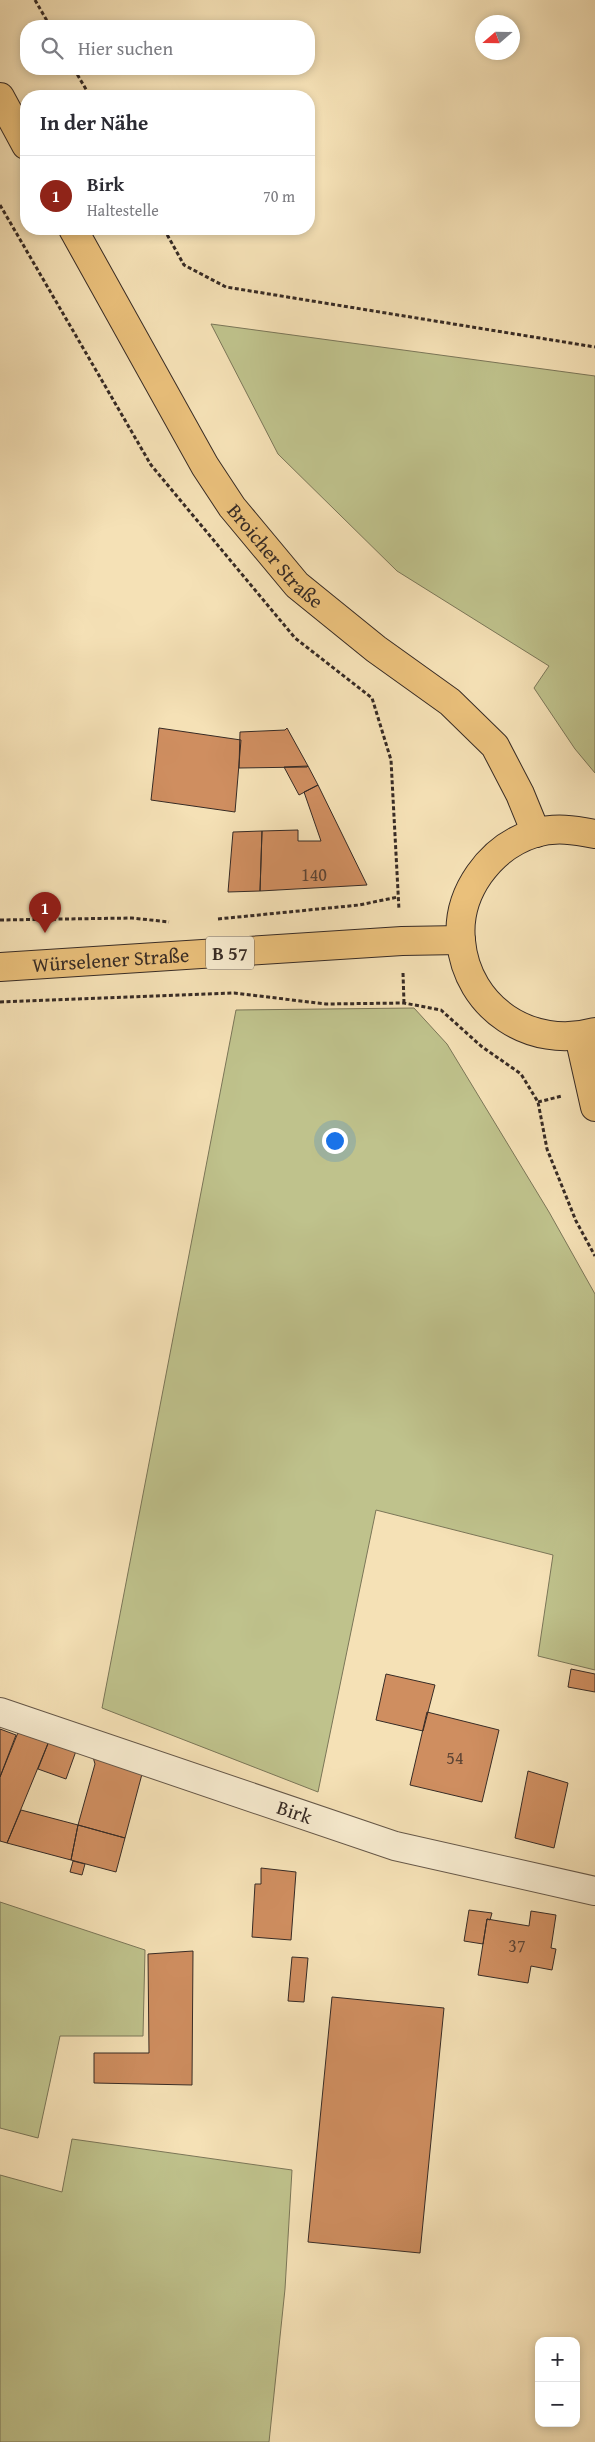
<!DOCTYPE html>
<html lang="de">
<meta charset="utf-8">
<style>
body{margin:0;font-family:"Gentium Book Plus",serif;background:#f2f2f3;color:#2b2b33}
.controls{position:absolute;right:15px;bottom:15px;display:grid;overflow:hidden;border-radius:10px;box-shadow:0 2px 8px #0003}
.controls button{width:45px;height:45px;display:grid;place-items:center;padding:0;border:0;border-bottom:1px solid #e1e1e2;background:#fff;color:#2b2b33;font:25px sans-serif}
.compass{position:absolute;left:475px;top:15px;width:45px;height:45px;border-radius:50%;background:#fff;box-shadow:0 2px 8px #0003;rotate:250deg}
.you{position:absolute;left:334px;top:1140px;width:18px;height:18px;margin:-12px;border:4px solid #fff;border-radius:50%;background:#1a73e8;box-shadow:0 0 0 8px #1a73e833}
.badge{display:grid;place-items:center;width:32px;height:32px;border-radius:50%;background:#8f2418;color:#fff;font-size:16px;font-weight:700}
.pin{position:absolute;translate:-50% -41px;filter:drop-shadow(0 1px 2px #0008)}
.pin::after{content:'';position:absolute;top:26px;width:18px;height:15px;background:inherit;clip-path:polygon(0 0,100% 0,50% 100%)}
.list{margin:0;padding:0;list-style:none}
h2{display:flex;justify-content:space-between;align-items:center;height:65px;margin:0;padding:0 20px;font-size:21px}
h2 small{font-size:16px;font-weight:400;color:#7c7c81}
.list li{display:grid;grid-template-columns:32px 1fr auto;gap:15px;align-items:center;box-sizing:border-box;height:80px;padding:0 20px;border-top:1px solid #e1e1e2}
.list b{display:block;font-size:19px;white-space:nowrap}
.list p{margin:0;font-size:16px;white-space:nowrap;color:#7c7c81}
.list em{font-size:16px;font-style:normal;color:#7c7c81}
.icon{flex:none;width:28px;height:28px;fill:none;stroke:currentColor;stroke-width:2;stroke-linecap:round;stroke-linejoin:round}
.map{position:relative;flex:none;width:595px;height:2442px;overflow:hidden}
.search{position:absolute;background:#fff;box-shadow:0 2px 8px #0003;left:20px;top:20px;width:295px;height:55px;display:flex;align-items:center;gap:12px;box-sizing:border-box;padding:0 18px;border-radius:20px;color:#7c7c81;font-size:19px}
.panel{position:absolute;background:#fff;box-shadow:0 2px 8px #0003;left:20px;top:90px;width:295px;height:145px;border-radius:20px}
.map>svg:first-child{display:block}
</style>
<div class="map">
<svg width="595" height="2442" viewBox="0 0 595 2442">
<rect width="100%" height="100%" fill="#f5e1b6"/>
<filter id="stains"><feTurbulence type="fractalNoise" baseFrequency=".004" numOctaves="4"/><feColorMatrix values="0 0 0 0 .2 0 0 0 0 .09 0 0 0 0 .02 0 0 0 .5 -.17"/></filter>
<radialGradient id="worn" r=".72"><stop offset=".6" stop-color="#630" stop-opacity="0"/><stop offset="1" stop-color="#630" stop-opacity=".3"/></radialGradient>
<path fill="#bfc28c" stroke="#7b7658" d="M211,324L595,376V773L575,749L534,688L549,666L397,571L278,454Z
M414,1008L447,1044L549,1212L595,1294V1670L538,1656L553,1555L376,1510L318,1792L102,1708L236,1010Z
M0,1902L145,1950L143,2036H60L38,2138L0,2128Z
M72,2139L292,2170L285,2289L269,2442H0V2175L62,2192Z"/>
<path fill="#cf8e60" stroke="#372b25" d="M159,728L241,740L235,812L151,800Z
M287,728L308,766L307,767L239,768L240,732L285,730Z
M308,766L318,785L299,795L284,767Z
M318,785L367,885L260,891L262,831L298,830V841H321L304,792Z
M262,831L260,891L228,892L233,832Z
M571,1669L595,1674V1692L568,1687Z
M386,1674L435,1685L423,1731L376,1720Z
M427,1712L499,1730L482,1802L410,1785Z
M0,1729L16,1735L0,1777Z
M19,1730L49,1741L7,1843L0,1841V1777Z
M49,1741L76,1751L66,1779L38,1769Z
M93,1757L142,1774L125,1838L78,1825L95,1764Z
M528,1771L568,1783L554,1848L515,1838Z
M21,1810L78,1825L71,1860L7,1843Z
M78,1825L125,1838L116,1872L71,1860Z
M73,1861L85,1864L82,1875L70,1872Z
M261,1868L296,1872L291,1940L252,1937L255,1884H261Z
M469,1910L492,1913L490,1920L487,1919L483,1944L464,1941Z
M531,1911L556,1915L551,1948L556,1949L552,1970L531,1966L528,1983L478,1975L487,1919L529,1926Z
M193,1951L192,2085L94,2083V2053H149L148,1954Z
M292,1957L308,1958L304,2002L288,2001Z
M332,1997L444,2008L420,2253L308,2242Z"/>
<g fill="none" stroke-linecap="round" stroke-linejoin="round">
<defs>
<g id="minor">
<path id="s1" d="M0,1712L395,1846L595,1891"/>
</g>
<g id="major">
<path d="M0,97L26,145"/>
<path id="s2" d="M73,229L205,466L232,507L297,585L376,649L450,702L495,746L520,794L536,833"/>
<path d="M595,834C575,830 555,827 535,833C490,847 456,893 461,941C467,1008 531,1050 595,1032"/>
<path id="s3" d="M0,967L402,941L461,940"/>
<path d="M579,1036L595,1107"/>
</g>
</defs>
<use href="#minor" stroke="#665849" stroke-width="30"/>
<use href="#major" stroke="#372b25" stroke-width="30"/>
<path stroke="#372b25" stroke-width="3" stroke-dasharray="4 2.5" stroke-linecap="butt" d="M35,0L50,26
M74,69L90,96
M0,205L151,465L295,638L372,698L391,760L399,910
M164,229L184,265L226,287L595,347
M218,919L359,905L398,897
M0,920L132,918L169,922
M403,973L404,1003
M0,1002L234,993L326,1004L404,1003L441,1010L481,1046L521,1074L538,1102L547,1149L576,1221L595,1256
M538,1102L562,1096"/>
<use href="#minor" stroke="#f8ecd0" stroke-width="28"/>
<use href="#major" stroke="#eac07b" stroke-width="28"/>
</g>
<g text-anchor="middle" stroke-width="4.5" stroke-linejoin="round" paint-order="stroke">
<g font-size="18" fill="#5d4434">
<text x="314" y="881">140</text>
<text x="455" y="1764">54</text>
<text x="517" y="1952">37</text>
</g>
<rect fill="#f8ecd0" stroke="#716558" stroke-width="1" x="206" y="936.5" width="48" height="33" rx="4"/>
<g font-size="19" font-weight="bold" fill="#372b25">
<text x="230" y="960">B 57</text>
</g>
<g font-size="20" fill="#372b25" stroke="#f8ecd0">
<text dy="7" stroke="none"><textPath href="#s2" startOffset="386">Broicher Straße</textPath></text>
<text dy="7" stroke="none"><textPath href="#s3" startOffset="111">Würselener Straße</textPath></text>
<text dy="7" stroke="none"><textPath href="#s1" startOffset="311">Birk</textPath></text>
</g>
</g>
<rect width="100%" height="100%" filter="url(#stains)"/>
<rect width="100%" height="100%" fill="url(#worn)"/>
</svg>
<div class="controls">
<button>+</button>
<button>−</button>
</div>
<svg class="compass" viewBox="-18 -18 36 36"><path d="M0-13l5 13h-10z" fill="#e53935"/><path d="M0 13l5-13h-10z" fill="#7c7c81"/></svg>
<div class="you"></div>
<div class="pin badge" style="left:45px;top:933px">1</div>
<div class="search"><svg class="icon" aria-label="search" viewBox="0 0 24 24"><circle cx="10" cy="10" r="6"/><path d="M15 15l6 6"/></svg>Hier suchen</div>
<section class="panel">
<h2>In der Nähe<small></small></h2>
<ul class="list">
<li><span class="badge">1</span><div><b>Birk</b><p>Haltestelle</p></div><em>70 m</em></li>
</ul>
</section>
</div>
